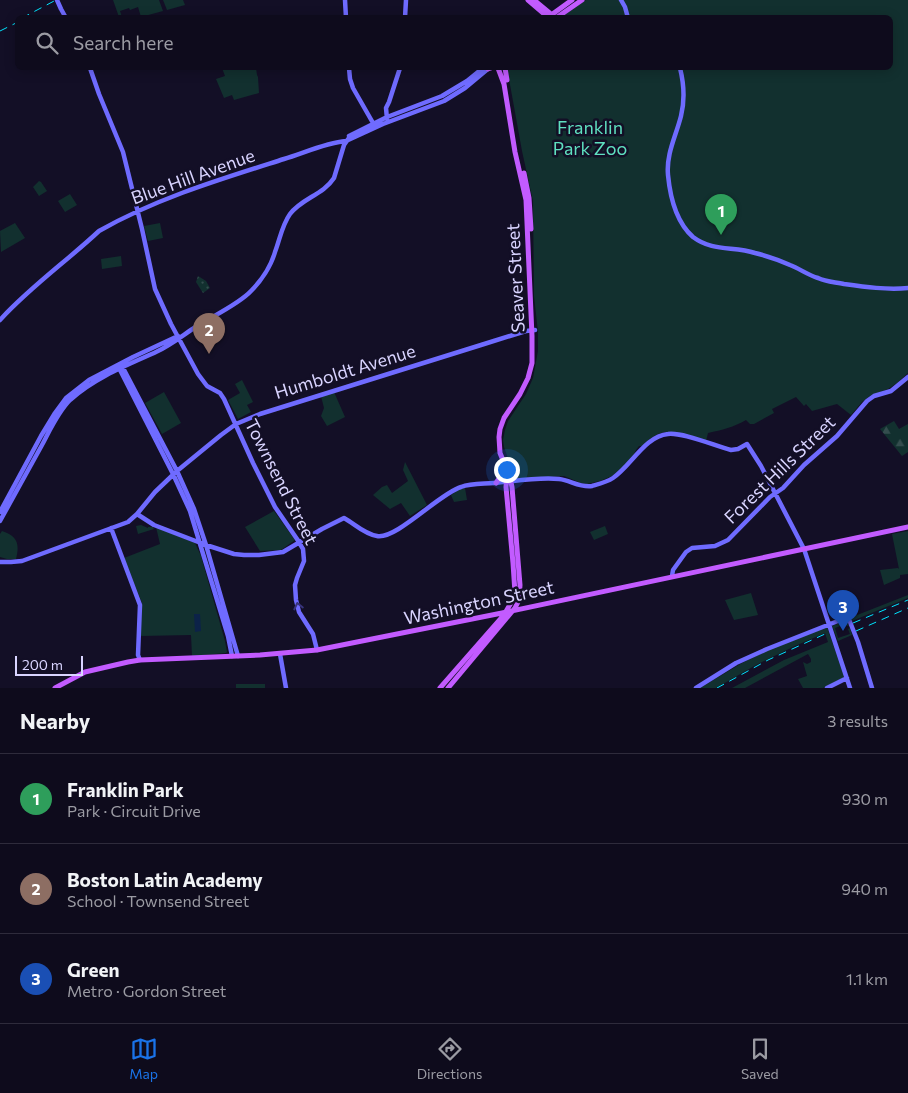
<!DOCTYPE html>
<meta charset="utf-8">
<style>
body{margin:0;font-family:Commissioner,sans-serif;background:#171425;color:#f1f3f6}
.scale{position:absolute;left:15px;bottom:12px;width:68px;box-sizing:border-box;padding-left:5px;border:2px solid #d9d4ff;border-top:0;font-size:14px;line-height:18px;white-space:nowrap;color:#d9d4ff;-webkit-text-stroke:4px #130f26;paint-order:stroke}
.you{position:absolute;left:506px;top:469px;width:18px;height:18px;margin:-12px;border:4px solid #fff;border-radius:50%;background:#1a73e8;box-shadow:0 0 0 8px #1a73e833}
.badge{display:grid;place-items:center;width:32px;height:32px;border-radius:50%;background:#1a73e8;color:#fff;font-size:16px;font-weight:700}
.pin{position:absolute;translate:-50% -41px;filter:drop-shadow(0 1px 2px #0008)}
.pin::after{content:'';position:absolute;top:26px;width:18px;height:15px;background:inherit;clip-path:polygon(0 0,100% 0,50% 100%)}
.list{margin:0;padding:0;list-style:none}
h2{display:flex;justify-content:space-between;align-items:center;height:65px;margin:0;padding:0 20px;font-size:21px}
h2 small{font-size:16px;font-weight:400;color:#9b9ba3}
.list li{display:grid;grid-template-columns:32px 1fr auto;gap:15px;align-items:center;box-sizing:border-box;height:90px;padding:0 20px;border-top:1px solid #2e2b3b}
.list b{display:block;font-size:19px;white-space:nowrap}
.list p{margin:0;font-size:16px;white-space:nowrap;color:#9b9ba3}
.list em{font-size:16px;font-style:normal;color:#9b9ba3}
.icon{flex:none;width:28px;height:28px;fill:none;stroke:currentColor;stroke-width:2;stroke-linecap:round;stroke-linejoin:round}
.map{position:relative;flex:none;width:908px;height:688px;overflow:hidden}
.search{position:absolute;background:#0e0b1c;box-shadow:0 2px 12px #0003;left:15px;right:15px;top:15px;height:55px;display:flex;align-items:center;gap:12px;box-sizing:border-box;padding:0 18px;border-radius:8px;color:#9b9ba3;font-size:19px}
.sheet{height:335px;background:#0e0b1c}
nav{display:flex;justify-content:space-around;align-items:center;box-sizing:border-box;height:70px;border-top:1px solid #2e2b3b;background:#0e0b1c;font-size:14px;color:#9b9ba3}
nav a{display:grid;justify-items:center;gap:2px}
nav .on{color:#1a73e8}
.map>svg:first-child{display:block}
</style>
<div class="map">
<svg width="908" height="688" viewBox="0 0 908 688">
<defs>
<pattern id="grass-dots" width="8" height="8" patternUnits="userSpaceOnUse" patternTransform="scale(1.25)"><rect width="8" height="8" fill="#12302f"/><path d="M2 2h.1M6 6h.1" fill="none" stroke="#344d4e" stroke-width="1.8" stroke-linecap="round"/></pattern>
<pattern id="forest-firs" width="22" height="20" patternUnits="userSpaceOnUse" patternTransform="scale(1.25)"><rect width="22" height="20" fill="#12302f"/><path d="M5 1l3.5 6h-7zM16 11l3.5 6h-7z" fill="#344d4e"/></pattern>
</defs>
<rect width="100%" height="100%" fill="#130f26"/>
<path fill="url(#grass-dots)" d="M198,276L206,281L210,288L203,293L196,282Z"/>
<path fill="url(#forest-firs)" d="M894,421L899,429L908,424V452L902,456L880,429Z
M236,684H265V688H236Z"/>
<path fill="#12302f" d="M113,0H159L163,11L141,17L138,7L130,10L129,8L120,11L122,17H119Z
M163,0H183L185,5L167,10Z
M586,0H908V373L897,383L888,389L870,396L862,402L851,415L837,404L812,411L806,404L804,406L796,397L772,409L774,413L754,424H750L746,420C734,427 722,430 708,433L706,441L674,432H664L658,434L651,438L642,446H639L636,450L634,454L622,468L612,476L600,481L587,484L581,483L564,476L520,479L514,478L512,476L511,467L504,447L503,440L505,430L508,421L526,394L533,378L538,351V332L534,296L533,201L522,151L507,68H890V18L561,17Z
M222,68H256L257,75L258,77L259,93L234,100L232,95L224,98L216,79L225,76Z
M39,181L41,182L47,191L39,196L33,187Z
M70,194L77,205L65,212L58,201Z
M15,223L25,238L1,252L0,231Z
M160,223L163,238L148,241L144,226Z
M121,256L122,266L102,269L101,259Z
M242,380L253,402L247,405L251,412L238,419L228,400L240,393L235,384Z
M164,392L181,423L162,434L145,403Z
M334,392L345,417L327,426L321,416L324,408L321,396Z
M405,462L427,505L410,516L401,503L390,509L373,495L382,487L387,485L392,493L408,481L403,470Z
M465,488L467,500L454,502L451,495L460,489Z
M274,511L295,540L281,550L260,551L245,527Z
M141,525L148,528V527H153L154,529L138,534L136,526Z
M605,526L608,534L594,540L590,532Z
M156,527L195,543L201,556L225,641L227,652L226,653L192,656L191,635L140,636L142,603L124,558L160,544Z
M2,531C17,536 20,543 16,559H7L0,557V534Z
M908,531V574L900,575V578L884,585L880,570L898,568L899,569L892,534Z
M751,593L758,615L734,620L725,600Z
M908,595V598L852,621L851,619L852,617Z
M845,621H847L849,626H847L846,624L835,628L838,638L850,634L848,629L850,628L852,635L838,641L832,626Z
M827,627L844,676L843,678L823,688H803L798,679L807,676L803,662L807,664L811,662V659L808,654L745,688H732L784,660L828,642L825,633L795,646L756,665L716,688H700L742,663L773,648Z"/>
<path fill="#0c2248" d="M194,614H200L201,631L195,632Z"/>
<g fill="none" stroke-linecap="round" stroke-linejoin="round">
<path stroke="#6f6bff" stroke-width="4.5" d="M57,0L61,9L66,18
M345,0L346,18
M621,0L625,7L628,18
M405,18L406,0
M90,68L99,94L123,152L142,229L155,289L171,324L198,374L207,386L220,393L224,399L253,463L275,507L297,539L303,549L304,561L297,578L295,585L296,600L299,612L313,634L317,650
M349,68L350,79L353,88L373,123
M680,68C684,84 685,100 681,116C676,136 666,154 668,175C670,196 676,222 693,237C713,252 733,246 755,253C767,256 779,260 790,265C800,269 808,275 818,278C826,282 835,282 844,284C865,287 887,290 908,288
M387,119L386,108L389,102L400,68
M349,136L387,117L442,96L467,81L483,68
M0,320C30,287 67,261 99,231C157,198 221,179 284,159C304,153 325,143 346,141L383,124L444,101L465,88L489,68
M121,364L177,471L194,509L206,545L238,656
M118,366L173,474L190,511L228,636L232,656
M0,512L41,436L55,413L66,398L89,380L133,357L178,336
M137,514L154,525L206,545L234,554L244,555H259L283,552L322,529L344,518C355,524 364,534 377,536C396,540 440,493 461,487C471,483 483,484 494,483C516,481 537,477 559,479C570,480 580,488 592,486C599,484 607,482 613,478C631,466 645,436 668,434C683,432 715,446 731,450L738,449L747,444L761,466L804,549L850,688
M0,521C14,496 28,470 42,445C50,430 58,412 70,400C94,378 127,365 156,352C171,345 183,335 197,326C213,316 239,304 251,291C261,281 271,266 275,252C280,239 282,225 290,214C302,198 323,195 334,178L344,145L351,135
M111,528L140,605L138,655L140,660
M0,562H11L22,561L128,522L137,514L155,492L177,471L221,435L236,424L260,414L481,345L526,331L535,330
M672,576L673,570L686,552L692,548L715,546L728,540L770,497L783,488L804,465L837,436L867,401L874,396L891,391L908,377
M280,654L286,688
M696,688L736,663L767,649L848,617L858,642L872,688
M827,688L847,678"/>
<path stroke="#c25bff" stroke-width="5" d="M528,0L549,18
M534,0L552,15
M547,18L572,0
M556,18L582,0
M505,68L507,80
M488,69L491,68
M524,173L529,198L531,229
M496,483L503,473L504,468
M55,688L85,672L128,662L140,660L260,655L317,650L502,613L908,527
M440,688L504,615L512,601L515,593L513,563L506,487L507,474L505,465L500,453L499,437L500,429L504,418L520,394L528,378L532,363V336L526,200L515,152L504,84L498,68
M448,688L515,608L519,600L520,585L512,487L509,473"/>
<path stroke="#00e5ff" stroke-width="1" stroke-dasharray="8 6" stroke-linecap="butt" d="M22,18L56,0
M0,31L18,22
M853,623L908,600
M856,631L908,608
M717,688L768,660L825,634"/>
</g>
<defs><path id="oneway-chevron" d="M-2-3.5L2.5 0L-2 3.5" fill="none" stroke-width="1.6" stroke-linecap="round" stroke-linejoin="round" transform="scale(1.25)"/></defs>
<use stroke="#38347d" href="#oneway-chevron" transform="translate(298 606) rotate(-103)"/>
<g text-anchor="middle" stroke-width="5" stroke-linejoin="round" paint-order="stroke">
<g font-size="18" fill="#5fe0c0" stroke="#130f26">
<text x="590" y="134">Franklin<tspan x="590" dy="21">Park Zoo</tspan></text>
</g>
<g font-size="18" fill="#d9d4ff" stroke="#130f26">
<text transform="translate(193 177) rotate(-20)" y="6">Blue Hill Avenue</text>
<text transform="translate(516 278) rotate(-93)" y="6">Seaver Street</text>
<text transform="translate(345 372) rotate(-17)" y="6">Humboldt Avenue</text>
<text transform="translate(780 470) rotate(-44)" y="6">Forest Hills Street</text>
<text transform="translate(281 482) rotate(63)" y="6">Townsend Street</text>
<text transform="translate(479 603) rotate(-12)" y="6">Washington Street</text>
</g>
</g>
</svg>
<div class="scale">200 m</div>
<div class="you"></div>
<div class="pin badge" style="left:721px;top:235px;background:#2e9e5b">1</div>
<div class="pin badge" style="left:209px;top:354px;background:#8d6e63">2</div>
<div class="pin badge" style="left:843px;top:631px;background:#1a4fb4">3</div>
<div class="search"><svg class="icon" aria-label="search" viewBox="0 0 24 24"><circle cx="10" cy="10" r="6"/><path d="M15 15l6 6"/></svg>Search here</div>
</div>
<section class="sheet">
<h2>Nearby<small>3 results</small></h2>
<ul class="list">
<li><span class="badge" style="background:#2e9e5b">1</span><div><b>Franklin Park</b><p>Park · Circuit Drive</p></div><em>930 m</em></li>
<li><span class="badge" style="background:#8d6e63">2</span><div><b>Boston Latin Academy</b><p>School · Townsend Street</p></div><em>940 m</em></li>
<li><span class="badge" style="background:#1a4fb4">3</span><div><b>Green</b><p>Metro · Gordon Street</p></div><em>1.1 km</em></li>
</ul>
</section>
<nav>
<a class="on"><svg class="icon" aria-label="map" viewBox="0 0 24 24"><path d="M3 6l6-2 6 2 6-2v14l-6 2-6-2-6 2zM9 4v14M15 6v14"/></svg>Map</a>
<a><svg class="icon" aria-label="directions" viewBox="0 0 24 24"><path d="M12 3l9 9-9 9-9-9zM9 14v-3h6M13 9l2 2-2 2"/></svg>Directions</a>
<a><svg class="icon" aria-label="saved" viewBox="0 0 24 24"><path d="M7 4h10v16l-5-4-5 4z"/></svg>Saved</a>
</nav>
